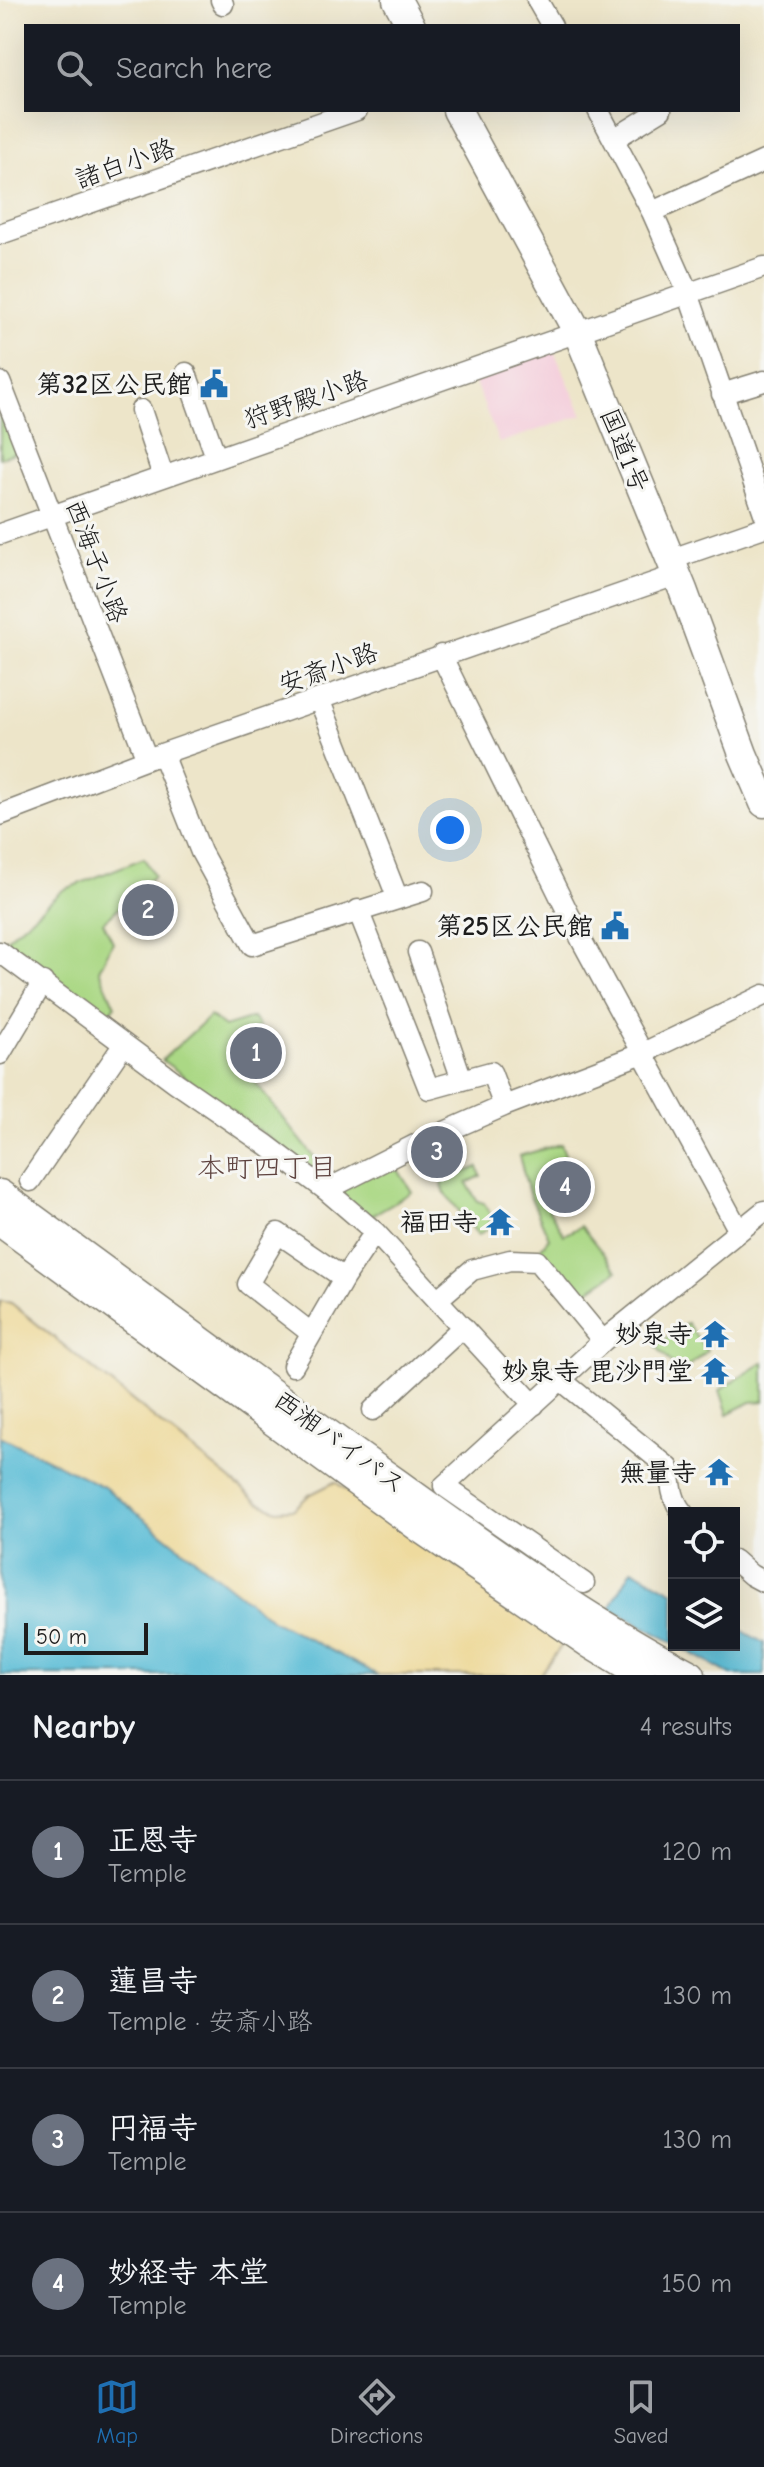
<!DOCTYPE html>
<meta charset="utf-8">
<style>
body{margin:0;font-family:"Comic Neue","Klee One",sans-serif;background:#242831;color:#f1f3f6}
.controls{position:absolute;right:24px;bottom:24px;display:grid;overflow:hidden;border-radius:0px;box-shadow:0 8px 32px #0002}
.controls button{width:72px;height:72px;display:grid;place-items:center;padding:0;border:0;border-bottom:2px solid #363941;background:#171b24;color:#f1f3f6;font:40px sans-serif}
.scale{position:absolute;left:24px;bottom:20px;width:124px;box-sizing:border-box;padding-left:8px;border:4px solid #1c1c1c;border-top:0;font-size:22px;line-height:28px;white-space:nowrap;color:#1c1c1c;-webkit-text-stroke:6px #f6f6f2;paint-order:stroke}
.you{position:absolute;left:450px;top:830px;width:28px;height:28px;margin:-20px;border:6px solid #fff;border-radius:50%;background:#1a73e8;box-shadow:0 0 0 12px #1a73e833}
.badge{display:grid;place-items:center;width:52px;height:52px;border-radius:50%;background:#1f6fb2;color:#fff;font-size:26px;font-weight:700}
.pin{position:absolute;translate:-50% -50%;border:4px solid #fff;box-shadow:0 2px 8px #0006}
.list{margin:0;padding:0;list-style:none}
h2{display:flex;justify-content:space-between;align-items:center;height:104px;margin:0;padding:0 32px;font-size:34px}
h2 small{font-size:26px;font-weight:400;color:#9ea1a6}
.list li{display:grid;grid-template-columns:52px 1fr auto;gap:24px;align-items:center;box-sizing:border-box;height:144px;padding:0 32px;border-top:2px solid #363941}
.list b{display:block;font-size:30px;white-space:nowrap}
.list p{margin:0;font-size:26px;white-space:nowrap;color:#9ea1a6}
.list em{font-size:26px;font-style:normal;color:#9ea1a6}
.icon{flex:none;width:44px;height:44px;fill:none;stroke:currentColor;stroke-width:2;stroke-linecap:round;stroke-linejoin:round}
.map{position:relative;flex:none;width:764px;height:1675px;overflow:hidden}
.search{position:absolute;background:#171b24;box-shadow:0 8px 32px #0002;left:24px;right:24px;top:24px;height:88px;display:flex;align-items:center;gap:20px;box-sizing:border-box;padding:0 28px;border-radius:0px;color:#9ea1a6;font-size:30px}
.sheet{height:680px;background:#171b24}
nav{display:flex;justify-content:space-around;align-items:center;box-sizing:border-box;height:112px;border-top:2px solid #363941;background:#171b24;font-size:22px;color:#9ea1a6}
nav a{display:grid;justify-items:center;gap:4px}
nav .on{color:#1f6fb2}
.map>svg:first-child{display:block}
</style>
<div class="map">
<svg width="764" height="1675" viewBox="0 0 764 1675">
<rect width="100%" height="100%" fill="#f6f6f2"/>
<filter id="ink" filterUnits="userSpaceOnUse"><feTurbulence type="fractalNoise" baseFrequency=".0125" numOctaves="2"/><feDisplacementMap in="SourceGraphic" scale="16" xChannelSelector="R" yChannelSelector="G"/><feConvolveMatrix kernelMatrix="1 2 1 2 8 2 1 2 1" color-interpolation-filters="sRGB"/></filter>
<filter id="wash" filterUnits="userSpaceOnUse"><feTurbulence type="fractalNoise" baseFrequency=".006" numOctaves="4" result="noise"/><feDisplacementMap in="SourceGraphic" scale="32" xChannelSelector="R" yChannelSelector="G"/><feGaussianBlur stdDeviation="1.8" result="paint"/><feColorMatrix in="noise" values="0 0 0 0 0 0 0 0 0 0 0 0 0 0 0 0 0 1.4 0 .05"/><feComposite in="paint" operator="in"/></filter>
<g filter="url(#wash)">
<rect width="100%" height="100%" fill="#ede5c9"/>
<path fill="#f4cfdc" d="M552,347L583,415L499,443L472,375Z"/>
<path fill="#abd885" stroke="#647a50" stroke-width="2" d="M0,397L20,451L0,458Z
M144,858L154,876L103,922L113,942L99,970L115,1006L105,1024L2,943L63,890Z
M210,1016L224,1027L253,1018L259,1026L229,1050L319,1163L313,1170L162,1060Z
M561,1144L568,1163L539,1177L552,1204L549,1210L564,1235L581,1226L617,1271L575,1300L536,1254L549,1238L529,1193L519,1156Z
M392,1160L412,1192L367,1218L333,1190Z
M478,1167L481,1176L467,1183L477,1201L484,1203L490,1214V1227L478,1235L445,1193L441,1182Z
M687,1323L707,1351L680,1373L656,1346Z
M764,1362V1401L751,1402L728,1414L720,1390Z"/>
<path fill="#eeda9e" stroke="#857b5d" stroke-width="2" d="M0,1301L11,1303L258,1502L277,1510L294,1509L309,1495L335,1482L566,1640L539,1675H378L358,1667L272,1620L104,1487L0,1436Z"/>
<path fill="#57bbd5" stroke="#3a6c78" stroke-width="2" d="M0,1436L104,1487L272,1620L378,1675H0Z
M632,1569L674,1592V1643L610,1608Z
M734,1626L764,1643V1675H731L677,1645H734Z"/>
</g>
<g filter="url(#ink)">
<g fill="none" stroke-linecap="round" stroke-linejoin="round">
<defs>
<path id="minor" d="M221,0L223,4
M537,0L552,26
M598,110L652,212L688,293L764,513
M614,139L661,110
M652,212L764,161
M0,234L357,110
M186,373L216,457
M0,382L147,759
M722,394L764,381
M141,410L163,476
M0,534L764,267
M669,560L764,527
M441,655L583,943L739,1231
M319,699L398,899
M162,754L201,852L252,945L423,891
M0,815L147,759L676,575
M358,910L429,1089L491,1072L504,1106
M0,952L175,1082L265,1144L326,1190L375,1232L534,1405
M418,952L462,1080
M0,1054L43,982
M30,1181L124,1044
M326,1190L415,1145L504,1106L643,1053L764,995
M438,1299L472,1270L510,1260L537,1261L603,1341
M311,1333L248,1284L278,1233L344,1278
M293,1366L344,1278L375,1232
M561,1380L669,1468C671,1484 672,1501 683,1513
M373,1410L463,1327
M734,1560L751,1575L764,1582
M584,1583L444,1486L603,1341L764,1211"/>
<path id="highway" d="M397,0L411,26
M457,110L577,331L683,590L743,754L764,803
M0,1194C132,1290 263,1388 397,1483C491,1551 588,1621 691,1675
M0,1222L421,1529L590,1644L641,1675"/>
</defs>
<use href="#minor" stroke="#848072" stroke-width="23"/>
<use href="#highway" stroke="#848072" stroke-width="31"/>
<use href="#minor" stroke="#fff" stroke-width="20"/>
<use href="#highway" stroke="#fff" stroke-width="28"/>
</g>
</g>
<defs>
<symbol id="civic-bare" viewBox="-9 -9 18 18"><path d="M-.6-6.5H3V-4.5H.6V-3L4-1V1h2V6H-6V1h2V-1L-.6-3ZM-1.2 2.5V6h2.4V2.5Z" fill="#1f6fb2" stroke="#f6f6f2" stroke-width="2.5" paint-order="stroke"/></symbol>
<symbol id="temple-bare" viewBox="-9 -9 18 18"><path d="M0-6L5-2H3V0L6.5 2.5H4V6H1.5V3h-3V6H-4V2.5H-6.5L-3 0V-2H-5Z" fill="#1f6fb2" stroke="#f6f6f2" stroke-width="2.5" paint-order="stroke"/></symbol>
</defs>
<g fill-rule="evenodd">
<use href="#civic-bare" x="194" y="364" width="40" height="40"/>
<use href="#civic-bare" x="595" y="906" width="40" height="40"/>
<use href="#temple-bare" x="480" y="1202" width="40" height="40"/>
<use href="#temple-bare" x="695" y="1314" width="40" height="40"/>
<use href="#temple-bare" x="695" y="1351" width="40" height="40"/>
<use href="#temple-bare" x="699" y="1452" width="40" height="40"/>
</g>
<g text-anchor="middle" stroke-width="6" stroke-linejoin="round" paint-order="stroke">
<g font-size="26" fill="#1c1c1c" stroke="#f6f6f2">
<text transform="translate(125 163) rotate(-19)" y="9">諸白小路</text>
<text transform="translate(306 399) rotate(-19)" y="9">狩野殿小路</text>
<text transform="translate(625 450) rotate(68)" y="9">国道1号</text>
<text transform="translate(97 561) rotate(69)" y="9">西海子小路</text>
<text transform="translate(328 668) rotate(-20)" y="9">安斎小路</text>
<text transform="translate(340 1442) rotate(36)" y="9">西湘バイパス</text>
</g>
<g font-size="26" font-weight="bold" fill="#1c1c1c" stroke="#f6f6f2" text-anchor="end">
<text x="192" y="393">第32区公民館</text>
<text x="593" y="935">第25区公民館</text>
<text x="478" y="1231">福田寺</text>
<text x="693" y="1343">妙泉寺</text>
<text x="693" y="1380">妙泉寺 毘沙門堂</text>
<text x="697" y="1481">無量寺</text>
</g>
<g font-size="28" fill="#5f4440" stroke="#f6f6f2">
<text x="267" y="1177">本町四丁目</text>
</g>
</g>
</svg>
<div class="controls">
<button><svg class="icon" aria-label="locate" viewBox="0 0 24 24"><circle cx="12" cy="12" r="6"/><path d="M12 2v4M12 18v4M2 12h4M18 12h4"/></svg></button>
<button><svg class="icon" aria-label="layers" viewBox="0 0 24 24"><path d="M12 4l9 5-9 5-9-5zM3 14l9 5 9-5"/></svg></button>
</div>
<div class="scale">50 m</div>
<div class="you"></div>
<div class="pin badge" style="left:256px;top:1053px;background:#6b7280">1</div>
<div class="pin badge" style="left:148px;top:910px;background:#6b7280">2</div>
<div class="pin badge" style="left:437px;top:1152px;background:#6b7280">3</div>
<div class="pin badge" style="left:565px;top:1187px;background:#6b7280">4</div>
<div class="search"><svg class="icon" aria-label="search" viewBox="0 0 24 24"><circle cx="10" cy="10" r="6"/><path d="M15 15l6 6"/></svg>Search here</div>
</div>
<section class="sheet">
<h2>Nearby<small>4 results</small></h2>
<ul class="list">
<li><span class="badge" style="background:#6b7280">1</span><div><b>正恩寺</b><p>Temple</p></div><em>120 m</em></li>
<li><span class="badge" style="background:#6b7280">2</span><div><b>蓮昌寺</b><p>Temple · 安斎小路</p></div><em>130 m</em></li>
<li><span class="badge" style="background:#6b7280">3</span><div><b>円福寺</b><p>Temple</p></div><em>130 m</em></li>
<li><span class="badge" style="background:#6b7280">4</span><div><b>妙経寺 本堂</b><p>Temple</p></div><em>150 m</em></li>
</ul>
</section>
<nav>
<a class="on"><svg class="icon" aria-label="map" viewBox="0 0 24 24"><path d="M3 6l6-2 6 2 6-2v14l-6 2-6-2-6 2zM9 4v14M15 6v14"/></svg>Map</a>
<a><svg class="icon" aria-label="directions" viewBox="0 0 24 24"><path d="M12 3l9 9-9 9-9-9zM9 14v-3h6M13 9l2 2-2 2"/></svg>Directions</a>
<a><svg class="icon" aria-label="saved" viewBox="0 0 24 24"><path d="M7 4h10v16l-5-4-5 4z"/></svg>Saved</a>
</nav>
